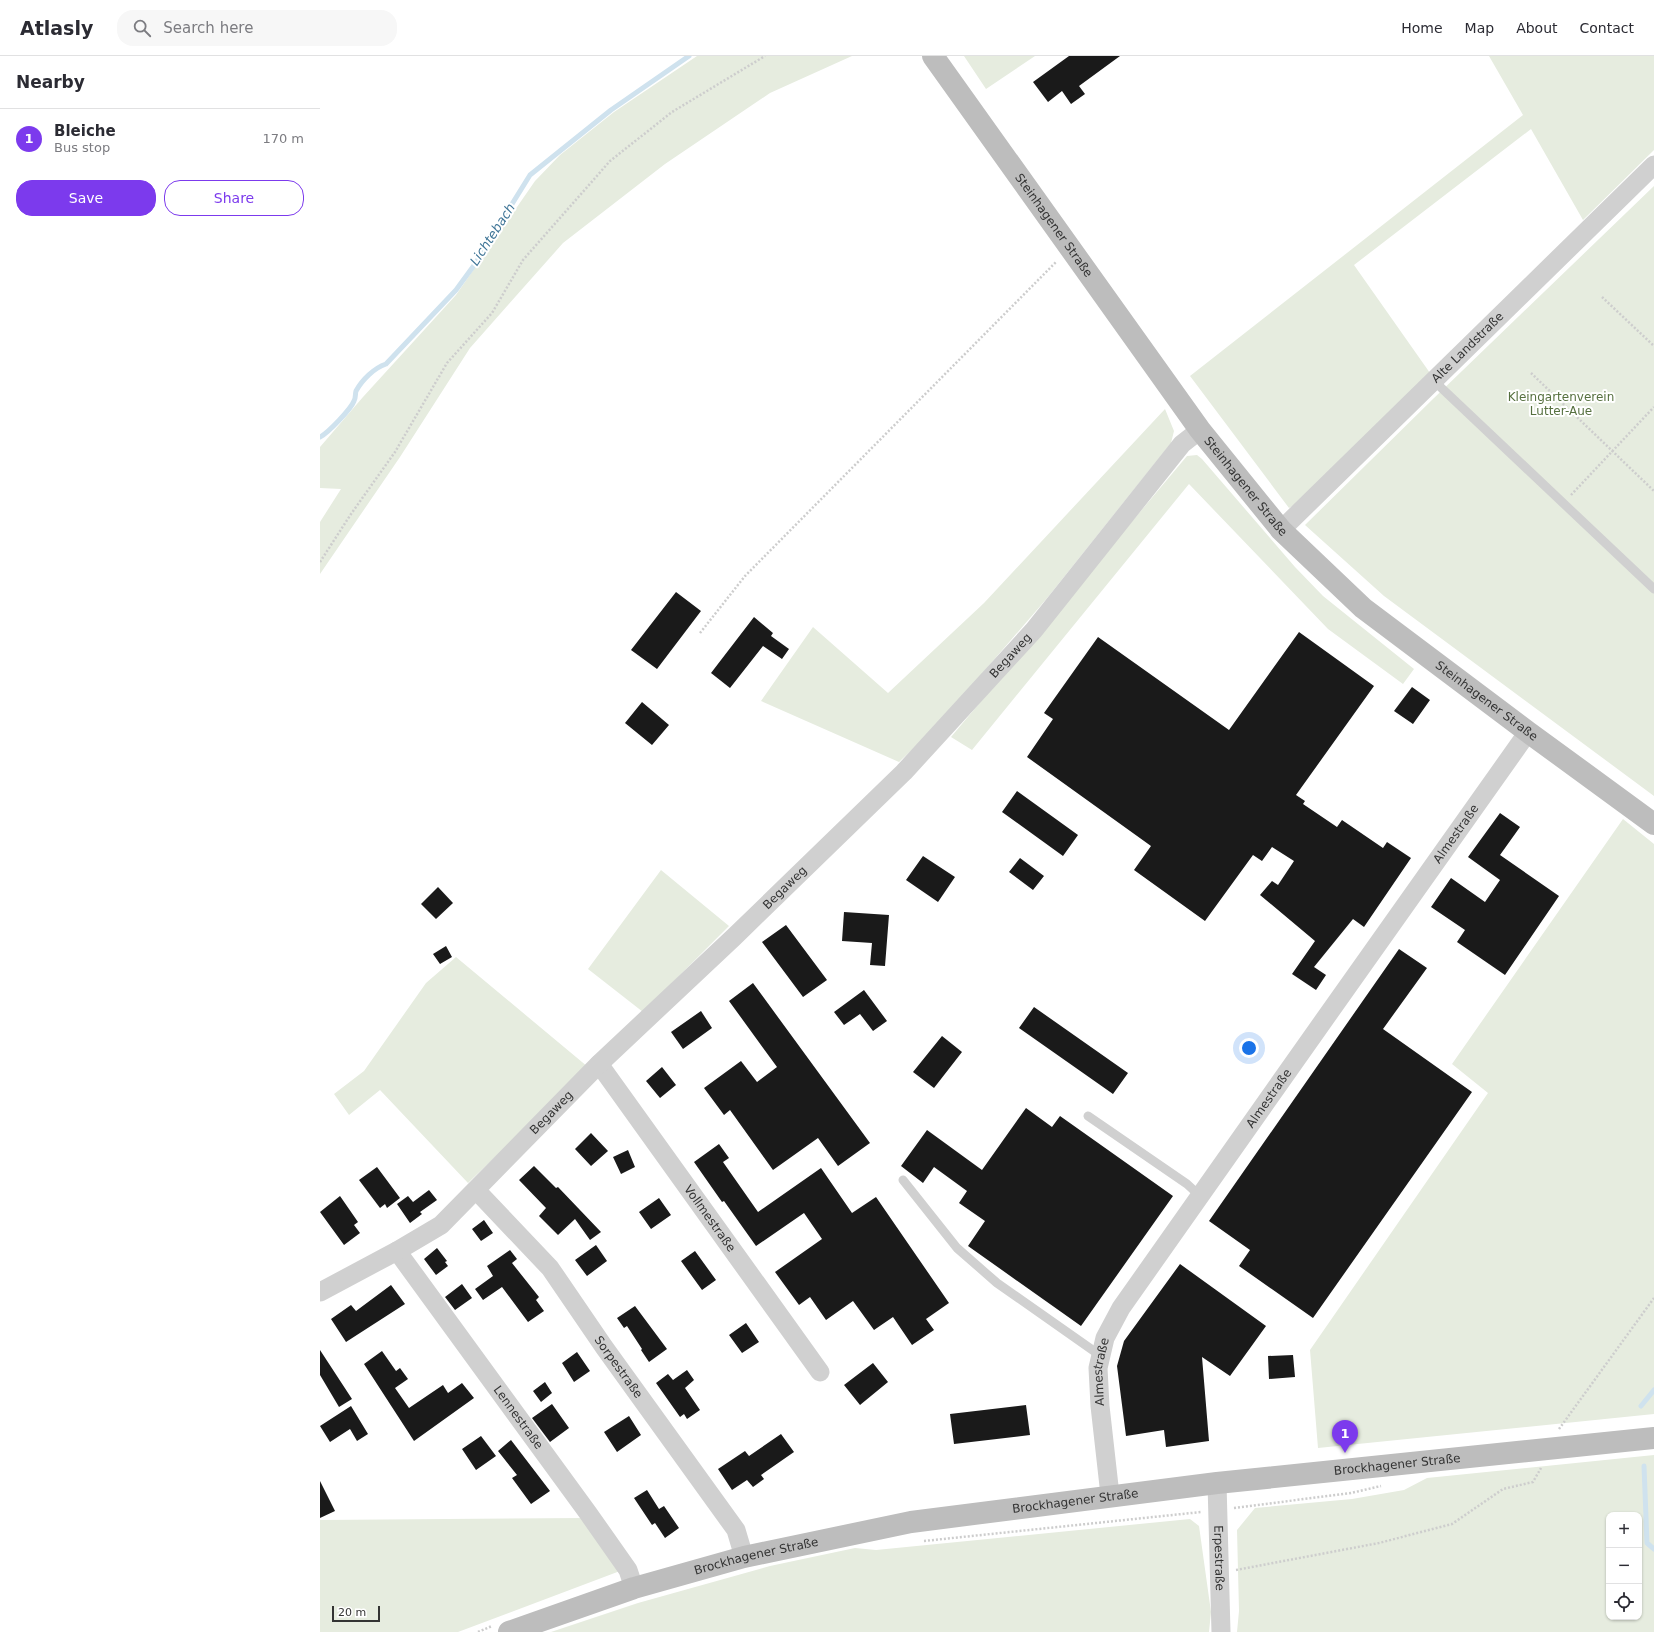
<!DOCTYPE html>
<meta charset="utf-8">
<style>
body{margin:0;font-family:"DejaVu Sans",sans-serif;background:#f7f7f7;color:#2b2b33}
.controls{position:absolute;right:12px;bottom:12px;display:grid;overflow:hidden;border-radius:8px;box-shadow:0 1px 3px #0004}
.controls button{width:36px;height:36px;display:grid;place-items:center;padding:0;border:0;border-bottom:1px solid #e1e1e2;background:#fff;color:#2b2b33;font:20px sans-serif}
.scale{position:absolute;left:12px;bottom:10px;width:48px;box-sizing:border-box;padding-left:4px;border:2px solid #333;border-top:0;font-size:11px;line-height:14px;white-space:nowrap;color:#333;-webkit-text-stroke:3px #fff;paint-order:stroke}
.you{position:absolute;left:929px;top:992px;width:14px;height:14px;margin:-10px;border:3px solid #fff;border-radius:50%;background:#1a73e8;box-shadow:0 0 0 6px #1a73e833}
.badge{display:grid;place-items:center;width:26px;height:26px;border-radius:50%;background:#7c3aed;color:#fff;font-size:13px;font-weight:700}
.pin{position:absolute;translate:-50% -33px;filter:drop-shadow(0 1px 2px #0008)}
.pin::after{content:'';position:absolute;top:21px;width:14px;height:12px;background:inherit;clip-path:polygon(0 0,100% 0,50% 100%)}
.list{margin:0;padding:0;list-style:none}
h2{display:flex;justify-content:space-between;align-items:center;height:52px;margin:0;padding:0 16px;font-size:17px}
h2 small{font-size:13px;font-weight:400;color:#7c7c81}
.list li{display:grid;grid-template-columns:26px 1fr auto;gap:12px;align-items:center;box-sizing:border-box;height:60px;padding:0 16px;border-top:1px solid #e1e1e2}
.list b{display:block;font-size:15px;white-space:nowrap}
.list p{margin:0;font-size:13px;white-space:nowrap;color:#7c7c81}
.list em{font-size:13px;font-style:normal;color:#7c7c81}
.actions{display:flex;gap:8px;padding:12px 16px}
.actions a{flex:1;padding:9px 0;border:1px solid #7c3aed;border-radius:16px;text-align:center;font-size:14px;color:#7c3aed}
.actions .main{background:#7c3aed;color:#fff}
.icon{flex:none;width:22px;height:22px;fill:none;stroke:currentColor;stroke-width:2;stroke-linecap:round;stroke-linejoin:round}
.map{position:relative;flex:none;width:1334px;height:1576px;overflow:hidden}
header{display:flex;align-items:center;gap:24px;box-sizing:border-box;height:56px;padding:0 20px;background:#fff;border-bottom:1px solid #e1e1e2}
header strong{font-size:19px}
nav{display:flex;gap:22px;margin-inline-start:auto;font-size:14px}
.search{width:280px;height:36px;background:#f7f7f7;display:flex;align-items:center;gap:10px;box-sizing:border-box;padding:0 14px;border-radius:16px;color:#7c7c81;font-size:15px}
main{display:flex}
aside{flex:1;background:#fff}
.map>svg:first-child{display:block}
</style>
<header>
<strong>Atlasly</strong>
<div class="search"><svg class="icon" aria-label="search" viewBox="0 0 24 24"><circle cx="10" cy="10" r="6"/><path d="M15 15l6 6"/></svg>Search here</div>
<nav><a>Home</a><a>Map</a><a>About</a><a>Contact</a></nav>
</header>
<main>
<aside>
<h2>Nearby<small></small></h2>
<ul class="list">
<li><span class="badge">1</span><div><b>Bleiche</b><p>Bus stop</p></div><em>170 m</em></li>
</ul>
<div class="actions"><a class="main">Save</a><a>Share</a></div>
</aside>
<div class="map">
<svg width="1334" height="1576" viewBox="0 0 1334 1576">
<rect width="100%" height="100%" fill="#fff"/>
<path fill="#e6ecdf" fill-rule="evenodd" d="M377,0H532L450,37L345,108L243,187L150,292L80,401L0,518V466L21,433L0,432V391L43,341L136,239L215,125L240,99L294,56Z
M644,0H715L666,33Z
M1169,0H1334V94L1263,164L1211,73L1034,209L1110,317L987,442L969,452L870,320L1203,59Z
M1334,130V740L1064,540L985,469L1114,342Z
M845,353L854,375L851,387L728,541L616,671L579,706L441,645L493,571L568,637L664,547Z
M877,399L882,403L975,511L1003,540L1094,613L1083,628L1008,573L869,428L652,694L631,681L867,400Z
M1303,763L1334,788V1358L998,1392L990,1294L1168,1037L1132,1008Z
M341,814L409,870L323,956L268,913Z
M136,901L268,1011L148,1127L60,1034L29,1059L14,1038L44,1015L106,927Z
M1334,1399V1576H917L919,1555L917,1474L935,1452L1032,1443L1084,1434L1107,1422ZM1289,1459H1319V1561H1289Z
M264,1462L300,1515L138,1576H0V1464Z
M870,1463L879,1470L891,1556L889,1576H231L318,1547L450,1510L535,1492L556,1494Z"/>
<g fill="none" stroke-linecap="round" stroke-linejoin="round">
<path stroke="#cfe2ee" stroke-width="5" d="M0,381C8,377 31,353 34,345C36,342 35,338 36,335C42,324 54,312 66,308L136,234L155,208L210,119L291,54L369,0
M1321,1350L1334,1334
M1324,1410L1327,1487L1334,1493"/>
</g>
<path fill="#1a1a1a" d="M749,0H800L759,30L765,38L751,48L742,35L728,46L713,26Z
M356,536L381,555L337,613L311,594Z
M434,561L453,577L451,580L469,593L462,603L443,590L410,632L391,617Z
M979,576L1054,630L976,739L985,745L983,748L1017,771L1022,764L1063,792L1067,786L1091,802L1044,871L1033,863L994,911L1006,919L996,934L972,918L995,885L940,839L952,825L958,829L974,805L952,791L942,805L933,799L885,865L814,814L831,790L707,701L733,663L724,657L778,581L909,674Z
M1092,631L1110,644L1093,668L1074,655Z
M322,646L349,669L332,689L305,667Z
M697,735L758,779L743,800L682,756Z
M1180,757L1200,771L1180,799L1239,840L1185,919L1137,886L1145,874L1111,851L1131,822L1165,846L1180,824L1148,801Z
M603,800L635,821L618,846L586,824Z
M700,802L724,820L713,834L689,816Z
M118,831L133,847L116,863L101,848Z
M524,856L569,859L565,910L550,909L552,887L522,885Z
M466,869L507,924L483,941L442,886Z
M126,890L132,901L120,908L113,898Z
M1079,893L1107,912L1063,973L1152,1036L993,1262L919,1210L930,1194L889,1165Z
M433,927L550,1087L518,1110L498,1082L453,1114L410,1054L404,1059L384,1032L421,1005L437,1026L457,1011L409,945Z
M544,934L567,965L553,975L540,958L524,969L514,956Z
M714,951L808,1017L793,1038L699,972Z
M381,955L392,972L363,993L351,976Z
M622,980L642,996L614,1032L593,1016Z
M342,1011L356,1029L340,1042L326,1025Z
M706,1052L732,1071L740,1060L853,1140L761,1270L648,1190L665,1165L639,1147L647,1135L614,1111L603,1127L581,1110L607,1074L662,1114Z
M271,1077L288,1095L271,1110L255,1093Z
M399,1088L409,1102L403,1106L438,1156L501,1112L532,1157L556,1141L629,1247L606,1263L614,1274L592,1289L573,1261L554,1274L533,1245L506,1264L490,1241L479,1249L455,1216L502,1183L484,1157L436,1190L404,1145L402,1146L374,1106Z
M308,1094L315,1111L301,1118L293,1101Z
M214,1110L236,1132L238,1131L281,1176L270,1184L255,1163L238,1179L219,1160L226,1152L199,1124Z
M57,1111L80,1142L67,1152L65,1148L60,1152L39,1124Z
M109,1134L117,1144L100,1156L102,1158L90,1167L77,1148L88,1140L93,1146Z
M20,1140L38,1166L34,1169L40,1177L24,1189L0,1156Z
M339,1142L351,1159L331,1173L319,1156Z
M164,1164L173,1177L161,1185L152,1173Z
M276,1189L287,1205L267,1220L255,1204Z
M117,1192L127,1205L125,1206L128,1210L116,1219L104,1203Z
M190,1194L197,1203L192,1207L219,1241L216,1244L224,1255L208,1266L182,1231L163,1244L155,1233L173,1220L167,1210Z
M375,1195L396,1224L382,1234L361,1205Z
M860,1208L946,1270L910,1320L882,1301L889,1385L846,1391L844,1374L806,1380L797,1310L804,1285Z
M142,1228L152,1242L135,1254L125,1241Z
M71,1229L85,1248L26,1286L11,1263L31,1249L36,1255Z
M315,1250L347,1293L329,1306L321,1294L322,1293L307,1270L304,1272L297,1262Z
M426,1267L439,1286L422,1297L409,1279Z
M0,1294L32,1343L19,1351L0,1319Z
M62,1295L76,1315L80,1312L88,1323L75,1332L89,1352L123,1329L128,1337L142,1327L154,1342L94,1385L44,1308Z
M257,1296L270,1315L254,1326L242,1307Z
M973,1299L975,1321L949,1323L948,1300Z
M553,1307L568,1326L540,1349L524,1329Z
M367,1314L374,1324L365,1332L380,1354L367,1363L364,1358L360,1361L336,1327L348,1318L353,1324Z
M225,1326L232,1337L221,1346L213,1335Z
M232,1348L249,1372L230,1386L212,1362Z
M706,1349L710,1379L634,1388L630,1358Z
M31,1350L48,1378L37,1385L30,1373L10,1386L0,1370Z
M309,1360L321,1379L297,1396L284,1376Z
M461,1378L474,1396L441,1419L444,1423L433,1431L427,1424L412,1434L398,1413L425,1395L429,1400Z
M161,1380L176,1400L156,1414L142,1393Z
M191,1384L230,1435L211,1448L192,1422L197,1419L178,1395Z
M0,1425L15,1455L0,1462Z
M327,1434L339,1453L344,1450L359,1472L345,1482L335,1467L332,1469L314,1442Z"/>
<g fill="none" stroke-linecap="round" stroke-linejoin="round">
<path stroke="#cdcdcd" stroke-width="2.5" stroke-dasharray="2 2" stroke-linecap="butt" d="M1282,241L1334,290
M1211,317L1334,435
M1251,439L1334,351
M0,506L31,458L75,396L127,307L172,257L203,204L290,105L352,56L445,0
M380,577L425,520L737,205
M1239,1373L1334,1242
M914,1452L1031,1437L1061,1430
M604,1485L881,1456
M916,1514L1059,1487L1132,1468L1183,1433L1213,1426L1221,1412
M158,1576L172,1570"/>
<path stroke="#d0d0d0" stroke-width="9" d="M1113,324L1334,533
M768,1060L867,1128L880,1140
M583,1124L637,1192L677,1227L781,1300"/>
<g stroke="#d0d0d0" stroke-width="19">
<path id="s1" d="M961,474L1334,109"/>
<path id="s2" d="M279,1008L500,1316"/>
<path id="s3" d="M156,1134L230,1212L284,1291L416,1474L424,1501"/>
<path id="s4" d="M77,1195L268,1457L308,1514L314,1532"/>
<path id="s5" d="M0,1236L77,1195L121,1169L279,1008L414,881L584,716L714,574L862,388L880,374"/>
<path id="s6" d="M897,1427L901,1576"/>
<path id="s7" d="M790,1439L780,1350L778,1312L785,1282L801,1252L1004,964L1208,676"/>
</g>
<g stroke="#bdbdbd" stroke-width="22">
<path id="s8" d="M613,0L880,374L961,474L1043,552L1208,676L1334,768"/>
<path id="s9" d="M189,1576L314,1532L424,1501L591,1466L897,1427L1334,1382"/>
</g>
</g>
<g text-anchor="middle" stroke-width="4" stroke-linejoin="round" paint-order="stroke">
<g font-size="12" fill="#333" stroke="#fff">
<text dy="4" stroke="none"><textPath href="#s8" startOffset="208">Steinhagener Straße</textPath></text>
<text dy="4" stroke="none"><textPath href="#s1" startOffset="261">Alte Landstraße</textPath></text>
<text dy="4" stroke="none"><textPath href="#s8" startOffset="532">Steinhagener Straße</textPath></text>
<text dy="4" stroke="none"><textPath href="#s5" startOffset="944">Begaweg</textPath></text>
<text dy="4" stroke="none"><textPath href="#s8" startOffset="856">Steinhagener Straße</textPath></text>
<text dy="4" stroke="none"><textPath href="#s7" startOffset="773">Almestraße</textPath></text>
<text dy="4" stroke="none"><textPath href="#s5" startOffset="620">Begaweg</textPath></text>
<text dy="4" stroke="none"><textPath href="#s7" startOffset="449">Almestraße</textPath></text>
<text dy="4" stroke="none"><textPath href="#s5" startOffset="296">Begaweg</textPath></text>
<text dy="4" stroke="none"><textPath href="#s2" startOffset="190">Vollmestraße</textPath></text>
<text dy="4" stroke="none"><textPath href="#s3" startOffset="228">Sorpestraße</textPath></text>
<text dy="4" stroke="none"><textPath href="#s7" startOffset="124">Almestraße</textPath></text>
<text dy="4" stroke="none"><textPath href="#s4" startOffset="206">Lennestraße</textPath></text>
<text dy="4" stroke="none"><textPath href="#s9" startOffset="907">Brockhagener Straße</textPath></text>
<text dy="4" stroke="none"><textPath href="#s9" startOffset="583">Brockhagener Straße</textPath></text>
<text dy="4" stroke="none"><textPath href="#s9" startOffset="259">Brockhagener Straße</textPath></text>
<text dy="4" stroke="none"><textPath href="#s6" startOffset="75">Erpestraße</textPath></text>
</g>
<g font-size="12" fill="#56703f" stroke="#fff">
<text x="1241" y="345">Kleingartenverein<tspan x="1241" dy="14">Lutter-Aue</tspan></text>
</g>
<g font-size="13" font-style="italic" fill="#3f7597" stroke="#fff">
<text transform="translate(172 178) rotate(-57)" y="5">Lichtebach</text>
</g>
</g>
</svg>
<div class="controls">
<button>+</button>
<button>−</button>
<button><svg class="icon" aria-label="locate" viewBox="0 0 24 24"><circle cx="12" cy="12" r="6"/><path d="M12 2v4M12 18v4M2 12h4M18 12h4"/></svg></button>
</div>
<div class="scale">20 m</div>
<div class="you"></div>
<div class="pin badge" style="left:1025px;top:1397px">1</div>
</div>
</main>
